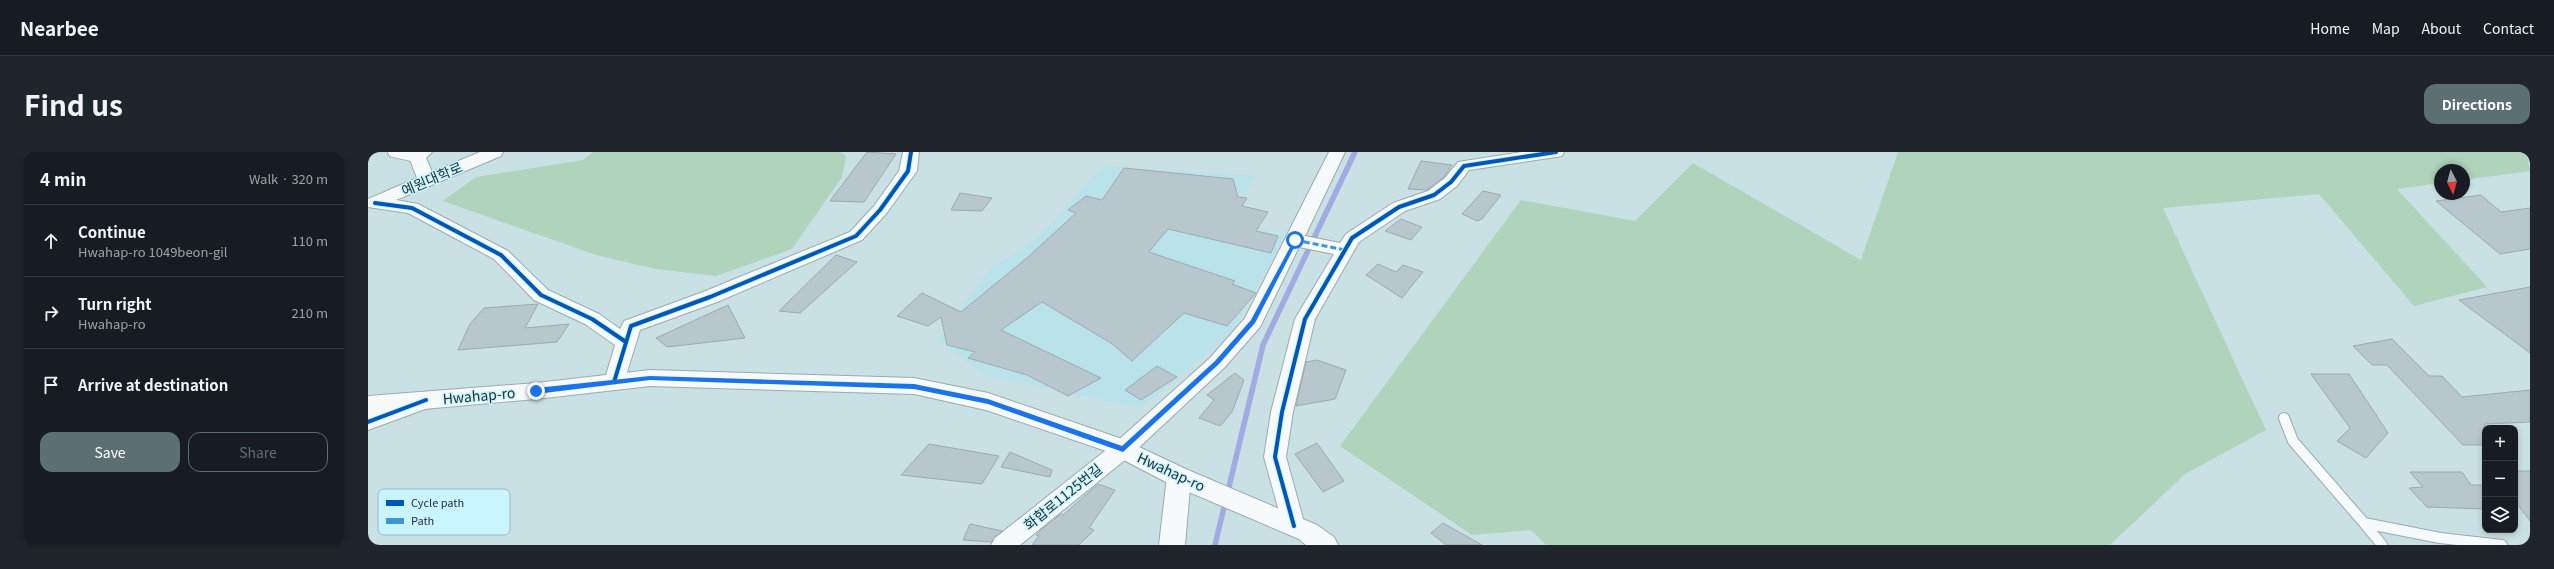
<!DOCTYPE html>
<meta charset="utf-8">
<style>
body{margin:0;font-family:Georgia,"Noto Sans KR",serif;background:#20242c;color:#f1f3f6}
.controls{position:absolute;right:12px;bottom:12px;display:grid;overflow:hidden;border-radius:8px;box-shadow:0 2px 6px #0003}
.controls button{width:36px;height:36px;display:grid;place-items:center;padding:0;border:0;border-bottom:1px solid #363941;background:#171b24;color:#f1f3f6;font:20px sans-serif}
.compass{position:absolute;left:2066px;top:12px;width:36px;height:36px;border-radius:50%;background:#171b24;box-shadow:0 2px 6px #0003;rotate:174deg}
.stop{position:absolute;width:12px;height:12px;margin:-9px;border:3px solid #1a73e8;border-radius:50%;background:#fff}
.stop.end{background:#1a73e8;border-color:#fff;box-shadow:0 1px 4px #0008}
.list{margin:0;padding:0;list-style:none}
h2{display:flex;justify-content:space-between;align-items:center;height:52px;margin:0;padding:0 16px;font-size:17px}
h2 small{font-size:13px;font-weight:400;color:#9ea1a6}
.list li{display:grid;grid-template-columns:26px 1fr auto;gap:12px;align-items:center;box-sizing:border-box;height:72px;padding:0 16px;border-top:1px solid #363941}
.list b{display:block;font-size:15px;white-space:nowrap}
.list p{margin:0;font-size:13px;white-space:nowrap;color:#9ea1a6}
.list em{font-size:13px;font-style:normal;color:#9ea1a6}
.actions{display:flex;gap:8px;padding:12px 16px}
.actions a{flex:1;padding:9px 0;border:1px solid #5c6f73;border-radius:12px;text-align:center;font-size:14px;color:#5c6f73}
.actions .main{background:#5c6f73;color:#fff}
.icon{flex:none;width:22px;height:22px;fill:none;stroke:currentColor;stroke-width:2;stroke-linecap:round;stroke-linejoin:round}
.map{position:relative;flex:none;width:2162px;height:393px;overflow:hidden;border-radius:12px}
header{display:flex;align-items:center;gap:24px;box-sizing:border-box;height:56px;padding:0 20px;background:#171b24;border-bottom:1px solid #363941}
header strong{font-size:19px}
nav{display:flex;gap:22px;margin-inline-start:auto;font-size:14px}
.intro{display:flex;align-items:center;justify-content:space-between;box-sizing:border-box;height:96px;padding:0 24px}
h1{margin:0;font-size:28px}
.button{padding:10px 18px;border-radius:12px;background:#5c6f73;color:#fff;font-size:14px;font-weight:700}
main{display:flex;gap:24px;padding:0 24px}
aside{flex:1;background:#171b24;border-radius:12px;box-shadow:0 2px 6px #0003}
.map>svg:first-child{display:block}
</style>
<header>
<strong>Nearbee</strong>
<nav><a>Home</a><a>Map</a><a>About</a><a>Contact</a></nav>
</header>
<div class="intro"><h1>Find us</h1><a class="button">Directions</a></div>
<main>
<aside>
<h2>4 min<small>Walk · 320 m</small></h2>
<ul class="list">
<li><svg class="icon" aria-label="ahead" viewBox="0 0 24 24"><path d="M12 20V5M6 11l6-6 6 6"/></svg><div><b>Continue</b><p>Hwahap-ro 1049beon-gil</p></div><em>110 m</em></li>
<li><svg class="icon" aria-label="right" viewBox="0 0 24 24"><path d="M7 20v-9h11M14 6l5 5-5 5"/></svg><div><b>Turn right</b><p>Hwahap-ro</p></div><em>210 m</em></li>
<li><svg class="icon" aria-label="arrive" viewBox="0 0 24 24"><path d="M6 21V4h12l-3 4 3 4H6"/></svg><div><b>Arrive at destination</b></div></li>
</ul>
<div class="actions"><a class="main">Save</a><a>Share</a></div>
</aside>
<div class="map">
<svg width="2162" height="393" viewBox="0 0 2162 393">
<rect width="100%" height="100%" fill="#c9e0e5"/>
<path fill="#bae2ea" d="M735,14L887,24L877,42L854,41L836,63L919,84L861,183L773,256L616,223L570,188L620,118L661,92L677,78Z"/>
<path fill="#afd4bb" d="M225,0H472L478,4L474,25L424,97L348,124L288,117L228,103L75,49L108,25L215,8Z
M1530,0H2159L2162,19L2096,28V18H2072V31L2029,37L2119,135L2046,154L1951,42L1795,56L1898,278L1817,322L1742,393H1178L1163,378L1104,383L972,294L1153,48L1267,69L1325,11L1493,108Z"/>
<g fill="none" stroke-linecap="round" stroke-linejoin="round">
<path stroke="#a0ace1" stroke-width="5.5" d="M847,393L895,193L987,0"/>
</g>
<path fill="#b8c7ce" stroke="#9baab0" d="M499,0L528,2L496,50L462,49Z
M1053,9L1084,13L1076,25L1059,38L1040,37Z
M756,16L865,27L870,45L879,46L874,54L900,60L888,79L910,84L903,101L800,77L781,100L867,129L864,132L888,141L859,174L816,161L764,209L743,191L674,150L633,178L733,226L700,244L659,223L600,206L607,200L579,193L573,165L560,174L529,164L554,141L593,160L660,105L708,61L700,58L718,44L734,48Z
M1115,39L1133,43L1114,67L1109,69L1094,62Z
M592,41L624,46L614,59L583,58Z
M2113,43L2133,60L2162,56V97L2132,102L2068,49Z
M1033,67L1054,75L1043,88L1017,79Z
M468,103L489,110L432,161L411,159Z
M1010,112L1028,120L1035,113L1055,120L1034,146L998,123Z
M2162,135V201L2091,148Z
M170,152L157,176L201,172L189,190L90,198L102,172L116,156Z
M360,153L377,186L299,195L288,186Z
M2024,187L2061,224H2074L2094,245L2162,238V270L2117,272V293H2095L2019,213H2004L1985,194Z
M949,208L978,218L967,247L928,254L938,210Z
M789,214L809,225L773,248L757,238Z
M867,221L876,228L864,260L852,274L831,266L846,248L839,243Z
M1943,222H1981L2020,281L1998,306L1969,289L1982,276Z
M949,291L976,329L955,340L927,302Z
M561,292L631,304L614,332L533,323Z
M642,300L684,318L682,325L633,315Z
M2147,319H2162V369L2147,349Z
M2042,320H2094L2103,333H2117V357L2059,355L2041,336L2055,335Z
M730,332L747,338L721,376L726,378L711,393H664L671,384L668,383L674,377L693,362L695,363Z
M1075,371L1114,393H1078L1063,381Z
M602,372L634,379L623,390L595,388Z"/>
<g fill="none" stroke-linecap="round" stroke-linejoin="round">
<defs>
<path id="service" d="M25,0L49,5
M1916,266L1925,289L1996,371
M2014,393L1996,371L2072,386L2134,393"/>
<path id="minor" d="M45,0H64L58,6L64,20L112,0H135L133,4L28,48L50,52L140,99L180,138L231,162L252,177L256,169L335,140L482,80L506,54L531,19L535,0H551L549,19L518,62L494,88L349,150L272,178L256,230L253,235L246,238L239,235L236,230L247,193L217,172L166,148L126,107L40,61L0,55V47L49,26L41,5Z
M961,0H977L937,84L972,91L978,82L1025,51L1060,39L1077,26L1090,10L1154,0H1196L1194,4L1188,5L1101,18L1089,34L1072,47L1037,59L991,90L947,167L925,260L918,305L937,374L934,381L926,383L918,381L915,374L896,305L903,260L927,167L966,102L931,95L892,175L856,216L763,303L652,393H623L627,386L747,291L842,206L877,166Z
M53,242L60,244L63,250L60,256L0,278V261Z"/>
<path id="tertiary" d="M811,315L820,318L823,325L817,393H791L799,325L802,318Z"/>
<path id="secondary" d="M282,218L546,226L620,241L754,287L820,318L949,373L966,385L970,393H938L931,387L802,332L738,299L618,258L546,242L282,234L168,247L0,262V244L168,231Z"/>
</defs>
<use href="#service" stroke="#99abae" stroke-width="12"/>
<use href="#minor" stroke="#99abae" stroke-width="2"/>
<use href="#tertiary" stroke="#99abae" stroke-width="2"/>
<use href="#secondary" stroke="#99abae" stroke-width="2"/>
<use href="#service" stroke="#f7fafb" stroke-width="10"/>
<use href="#minor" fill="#f7fafb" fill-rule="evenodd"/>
<use href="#tertiary" fill="#f7fafb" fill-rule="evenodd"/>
<use href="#secondary" fill="#f7fafb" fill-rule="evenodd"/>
<path stroke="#3a97d8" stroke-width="3" stroke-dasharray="6 3" stroke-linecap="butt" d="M927,88L977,98"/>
<defs>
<path id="cycleway" d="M7,51L44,56L133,103L173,143L224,167L258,190
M246,230L263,174L342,145L488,84L512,58L540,19L543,0
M0,270L58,248
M926,374L907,305L914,260L937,167L984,86L1031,55L1066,43L1083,30L1096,14L1188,0"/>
</defs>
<use href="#cycleway" stroke="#caf5fe" stroke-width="6"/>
<use href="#cycleway" stroke="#0057b8" stroke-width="4"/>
</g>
<path fill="#1a73e8" d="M927,86L930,88L887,171L851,212L755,300L620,252L546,237L282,228L168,242L165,239L168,236L282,224L546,232L620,247L754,294L847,209L883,168Z"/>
<g text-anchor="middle" stroke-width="3" stroke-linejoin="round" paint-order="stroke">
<g font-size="14" fill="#213236" stroke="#caf5fe">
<text transform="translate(64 27) rotate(-23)" y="5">예원대학로</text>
<text transform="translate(111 244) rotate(-5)" y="5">Hwahap-ro</text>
<text transform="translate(803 320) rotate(25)" y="5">Hwahap-ro</text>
<text transform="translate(695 345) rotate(-39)" y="5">화합로1125번길</text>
</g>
</g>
<rect x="10" y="337" width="132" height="46" rx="6" fill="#caf5fe" stroke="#97bac2" stroke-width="1"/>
<rect x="18" y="348" width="18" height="6" fill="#0057b8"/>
<rect x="18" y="366" width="18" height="6" fill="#3a97d8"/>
<g font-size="11" fill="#213236">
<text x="43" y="355">Cycle path</text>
<text x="43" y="373">Path</text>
</g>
</svg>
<div class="controls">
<button>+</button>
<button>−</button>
<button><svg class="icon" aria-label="layers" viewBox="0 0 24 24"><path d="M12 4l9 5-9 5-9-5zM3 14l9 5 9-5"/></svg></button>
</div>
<svg class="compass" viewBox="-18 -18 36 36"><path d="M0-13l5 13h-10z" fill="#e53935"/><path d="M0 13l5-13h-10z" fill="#9ea1a6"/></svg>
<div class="stop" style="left:927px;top:88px"></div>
<div class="stop end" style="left:168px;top:239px"></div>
</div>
</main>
